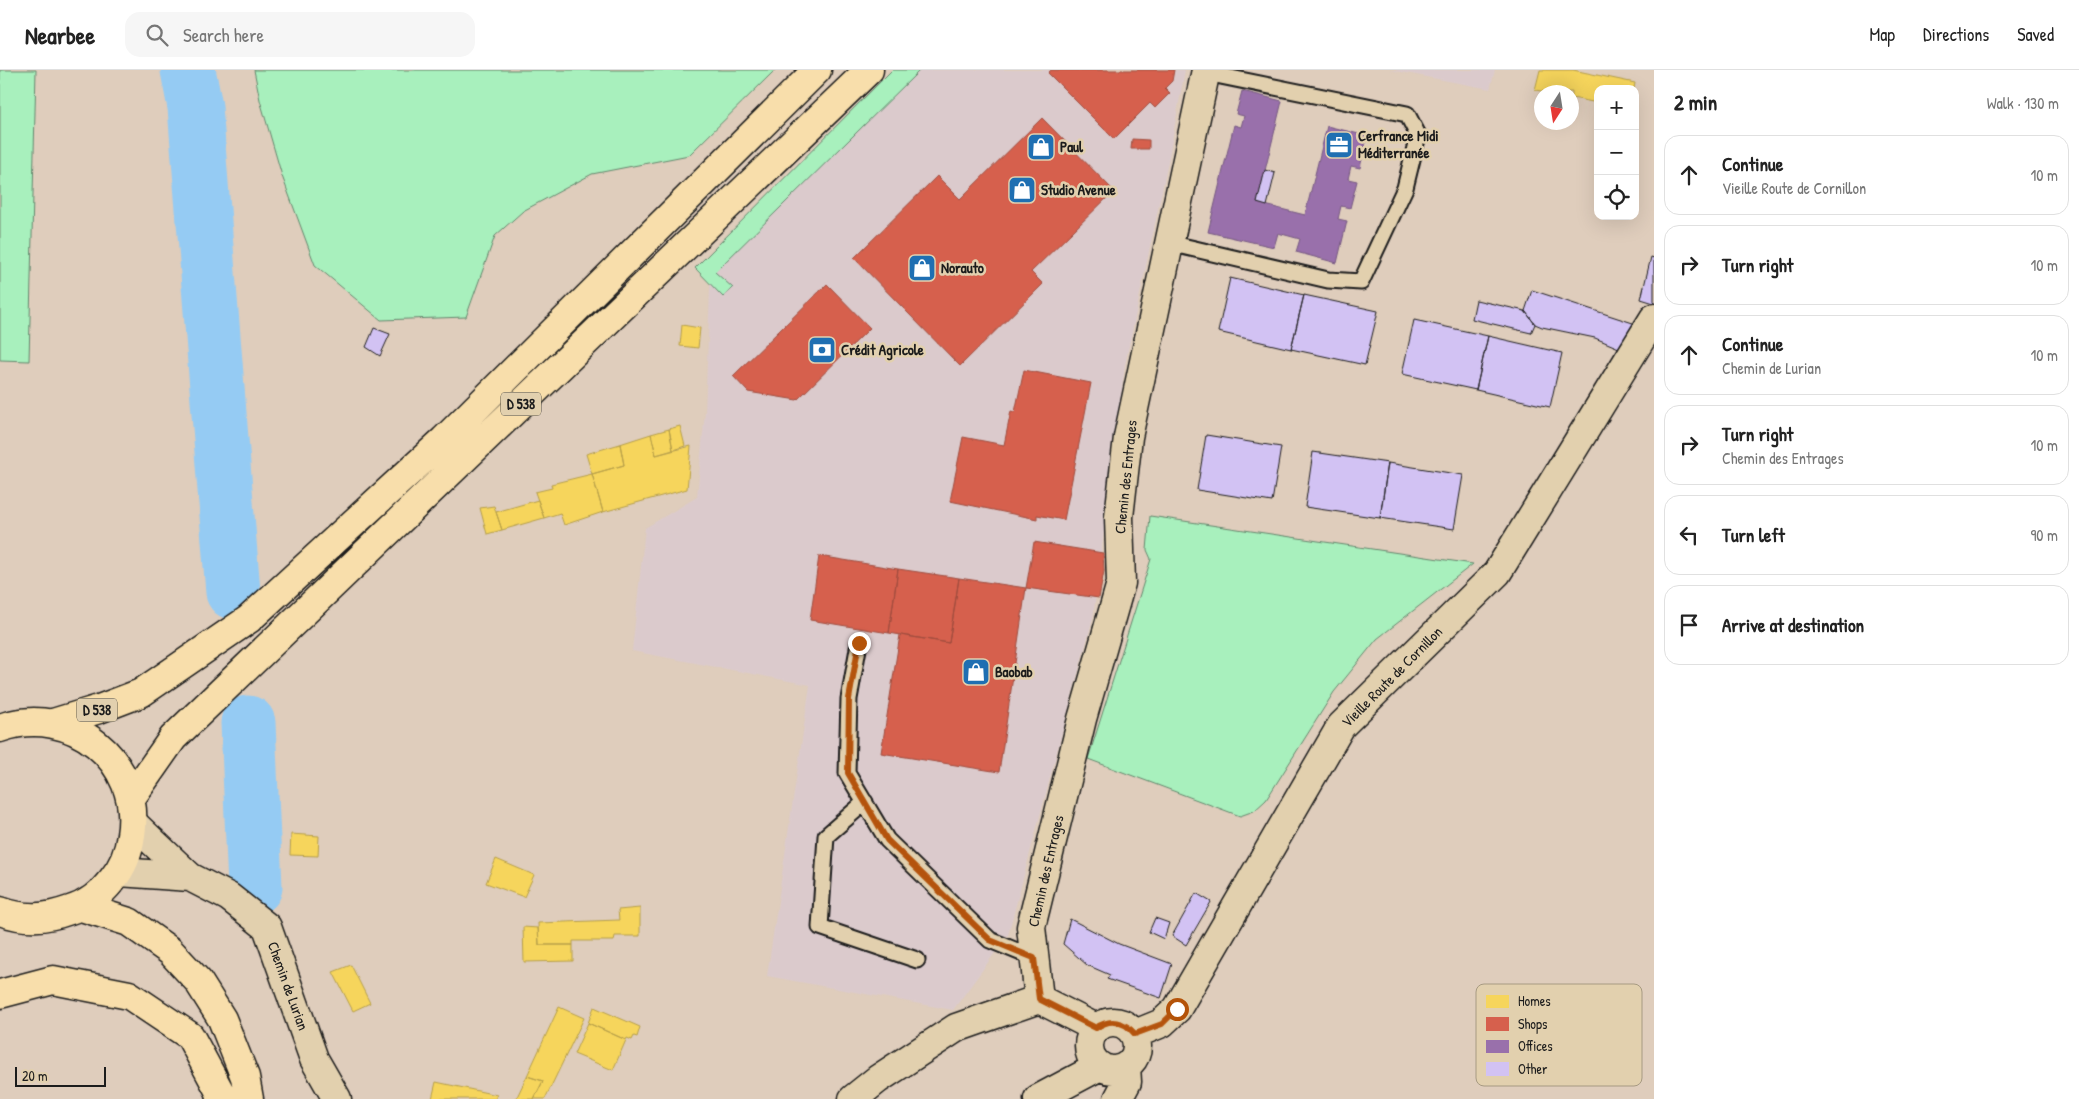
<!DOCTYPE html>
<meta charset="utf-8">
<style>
body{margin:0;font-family:"Patrick Hand",sans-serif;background:#f6f6f6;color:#222}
.controls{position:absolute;right:15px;top:15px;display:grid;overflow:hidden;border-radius:10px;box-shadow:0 5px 20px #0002}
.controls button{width:45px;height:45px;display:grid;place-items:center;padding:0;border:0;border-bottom:1px solid #e0e0e0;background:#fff;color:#222;font:25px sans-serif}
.compass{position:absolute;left:1534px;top:15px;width:45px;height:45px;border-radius:50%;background:#fff;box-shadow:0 5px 20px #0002;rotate:192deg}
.scale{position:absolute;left:15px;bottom:12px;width:91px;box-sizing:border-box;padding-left:5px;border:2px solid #1c1c1c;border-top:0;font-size:14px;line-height:18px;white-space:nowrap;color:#1c1c1c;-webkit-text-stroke:4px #e2d0ae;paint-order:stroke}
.stop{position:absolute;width:15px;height:15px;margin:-11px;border:4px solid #b45309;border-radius:50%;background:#fff}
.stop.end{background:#b45309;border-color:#fff;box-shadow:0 1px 5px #0008}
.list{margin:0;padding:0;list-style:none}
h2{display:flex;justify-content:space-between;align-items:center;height:65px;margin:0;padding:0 20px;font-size:21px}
h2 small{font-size:16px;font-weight:400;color:#767676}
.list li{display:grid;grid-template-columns:32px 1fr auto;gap:15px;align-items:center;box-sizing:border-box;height:80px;margin:0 10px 10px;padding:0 10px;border:1px solid #e0e0e0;border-radius:15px}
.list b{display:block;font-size:19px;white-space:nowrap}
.list p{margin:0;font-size:16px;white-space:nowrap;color:#767676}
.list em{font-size:16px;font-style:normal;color:#767676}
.icon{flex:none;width:28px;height:28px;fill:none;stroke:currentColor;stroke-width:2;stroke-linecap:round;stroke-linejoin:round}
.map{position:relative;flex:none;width:1654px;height:1029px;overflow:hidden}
header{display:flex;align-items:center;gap:30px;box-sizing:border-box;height:70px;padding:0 25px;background:#fff;border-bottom:1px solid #e0e0e0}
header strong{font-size:24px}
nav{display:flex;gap:28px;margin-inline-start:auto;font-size:18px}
.search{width:350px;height:45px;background:#f6f6f6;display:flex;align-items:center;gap:12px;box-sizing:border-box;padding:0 18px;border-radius:15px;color:#767676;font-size:19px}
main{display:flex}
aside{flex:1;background:#fff}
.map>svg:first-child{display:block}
</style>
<header>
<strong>Nearbee</strong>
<div class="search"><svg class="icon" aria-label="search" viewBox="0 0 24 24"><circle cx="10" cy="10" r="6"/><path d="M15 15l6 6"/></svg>Search here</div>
<nav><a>Map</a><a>Directions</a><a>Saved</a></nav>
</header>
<main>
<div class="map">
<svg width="1654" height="1029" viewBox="0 0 1654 1029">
<rect width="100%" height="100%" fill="#dfcdbc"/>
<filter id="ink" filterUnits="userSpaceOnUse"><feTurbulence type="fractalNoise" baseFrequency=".02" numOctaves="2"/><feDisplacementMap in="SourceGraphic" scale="10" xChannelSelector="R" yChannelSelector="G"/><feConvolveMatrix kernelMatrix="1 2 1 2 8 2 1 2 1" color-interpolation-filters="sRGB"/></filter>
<g filter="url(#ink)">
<path fill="#dbcacc" d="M902,0H1185L1168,92L1125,295L1093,548L1008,865L953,940L767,906L810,615L632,581L645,458L697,427L705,342L711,196Z
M1390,0H1495L1490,19Z"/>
<path fill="#a8f0bd" stroke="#62866c" d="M0,0H36L29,291L0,290Z
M254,0H775L689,85L592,104L523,141L495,166L466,247L381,250L315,195L282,106L260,30Z
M892,0H920L715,202L733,218L723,227L695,198Z
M1150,446L1473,494L1377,569L1334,622L1266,730L1254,741L1240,746L1088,689L1151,489L1147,480Z"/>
<path fill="#f6d55c" stroke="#b59e49" d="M1540,0H1573L1635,13L1634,19H1598V33L1572,28V22H1547L1535,20Z
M682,255L700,258L698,278L680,276Z
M680,356L685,376L673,380L669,359Z
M669,359L673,380L656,385L651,364Z
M651,364L656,385L691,376L687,419L603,442L592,404L624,395L620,374Z
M620,374L624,395L592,404L586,384Z
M592,404L603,442L564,455L560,443L544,448L535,422L552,418L551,414Z
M538,430L544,448L502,460L496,442Z
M494,436L502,460L487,464L480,438Z
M291,764L319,766L318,786L290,785Z
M496,789L534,805L524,827L486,813Z
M640,838V866H615L614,871H573V875H539L538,853L619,850L618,840Z
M523,857L538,858L539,875H573V891L524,892Z
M351,895L370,933L353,941L333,902Z
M559,937L584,948L545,1029H534L543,1011L527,1006Z
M594,937L640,957L637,967L634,966L632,970L627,968L626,970L588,953Z
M588,953L626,970L613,1000L574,984Z
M527,1006L543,1011L534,1029H516Z
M436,1012L497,1025L495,1029H432Z"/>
<path fill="#d6604d" stroke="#9e4c3e" d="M1051,0H1174L1172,11L1165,18L1170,23L1155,38L1150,33L1114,69L1048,3Z
M1042,48L1114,121L1031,202L1043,214L960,296L854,188L937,106L960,129Z
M1132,69L1149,70V79H1131Z
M827,214L870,258L797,330L748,322L733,306Z
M1024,300L1091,313L1064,450L1037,445V449L950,431L963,367L1004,375L1011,341L1015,342Z
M1034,472L1103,483L1104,501L1099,528L1026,518Z
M819,486L898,499L889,563L810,550Z
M898,499L959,508L949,573L889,563Z
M959,508L1026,518L999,702L881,683L900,565L949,573Z"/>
<path fill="#9970ab" stroke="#745780" d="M1242,21L1282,31L1257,133L1305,145L1327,56L1367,66L1360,98L1351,96L1348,109L1357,111L1350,138L1341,136L1338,149L1347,151L1337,193L1296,182L1300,169L1278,163L1274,177L1208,162L1234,55L1241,57L1244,46L1236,44Z"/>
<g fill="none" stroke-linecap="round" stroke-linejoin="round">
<path stroke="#95cbf3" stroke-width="55" d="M188,0L195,37L233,522
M248,653L255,817"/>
</g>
<path fill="#d2c2f3" stroke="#1c1c1c" d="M1265,100L1275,103L1267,136L1257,133Z
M1651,187L1654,188V233L1641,229Z
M1230,208L1304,225L1291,279L1218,262Z
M1532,220L1642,256L1626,281L1595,268L1542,257L1535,254L1525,241Z
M1304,225L1378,241L1365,295L1291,279Z
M1476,230L1525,241L1535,254L1531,263L1472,249Z
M1414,250L1488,266L1476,320L1402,304Z
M374,258L390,264L380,286L366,277Z
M1488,266L1562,283L1550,337L1476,320Z
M1206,365L1281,377L1272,432L1197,420Z
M1313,382L1388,393L1380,448L1305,437Z
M1388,393L1463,405L1454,459L1380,448Z
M1196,823L1211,832L1186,875L1172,866Z
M1155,848L1169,853L1164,869L1149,862Z
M1070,849L1119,874L1172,894L1161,928L1107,909L1110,905L1087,895L1063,874Z"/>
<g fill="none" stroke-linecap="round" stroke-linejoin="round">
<defs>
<path id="service" d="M1169,173L1328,210L1361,212L1405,118L1418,65L1407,44L1206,3
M859,573L849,629L847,703L887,770L990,870L1034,888
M865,732L826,766L820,857L917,890"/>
<path id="minor" d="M133,753L190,807L229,827L267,857L314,989L337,1029
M119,802L190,807
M1039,929L1031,857L1082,649L1121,513L1119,447L1128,367L1206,0
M1089 976a24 24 0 1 1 48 0a24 24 0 1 1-48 0Z
M1135,964L1162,953L1177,939L1341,656L1497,503L1654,248
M853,1029L878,1009L956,958L1039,929L1096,958
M1038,1029L1100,996
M1118,1029L1127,1012L1126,996"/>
<path id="primary" d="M53,653L99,639L141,623L249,549L444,370L817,0
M0,658C71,633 143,691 131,765C129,782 123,797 112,810C101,824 87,835 70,840C45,849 25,850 0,841
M131,728L173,668L869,0"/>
<path id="motorway" d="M81,837L129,852L170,881L198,911L222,949L245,1007L249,1029
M0,924L53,910L129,925L190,966L220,1022L221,1029"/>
</defs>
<use href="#service" stroke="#1c1c1c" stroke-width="19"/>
<use href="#minor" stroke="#1c1c1c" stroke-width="31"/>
<use href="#primary" stroke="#1c1c1c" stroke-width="31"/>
<use href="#motorway" stroke="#1c1c1c" stroke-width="31"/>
<use href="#service" stroke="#e2d0ae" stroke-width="15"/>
<use href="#minor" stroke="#e2d0ae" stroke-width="28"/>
<use href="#primary" stroke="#f8deab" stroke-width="28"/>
<use href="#motorway" stroke="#f8deab" stroke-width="28"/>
</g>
</g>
<g fill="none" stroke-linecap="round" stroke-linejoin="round" filter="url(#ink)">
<path stroke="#b45309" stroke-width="6" d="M859,573L849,629L848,703L887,770L990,870L1034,888L1039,929L1096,958C1110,948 1124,951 1135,964L1162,954L1177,939"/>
</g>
<defs>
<symbol id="office-square" viewBox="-11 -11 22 22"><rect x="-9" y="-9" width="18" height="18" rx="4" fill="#1f6fb2" stroke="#e2d0ae"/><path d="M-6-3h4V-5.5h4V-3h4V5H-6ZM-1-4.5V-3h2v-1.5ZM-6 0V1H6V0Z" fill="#fff"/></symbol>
<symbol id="shop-square" viewBox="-11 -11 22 22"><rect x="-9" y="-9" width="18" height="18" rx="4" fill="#1f6fb2" stroke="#e2d0ae"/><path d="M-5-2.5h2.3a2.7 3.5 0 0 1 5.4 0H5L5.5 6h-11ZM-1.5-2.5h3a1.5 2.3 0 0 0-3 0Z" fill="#fff"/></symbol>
<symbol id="bank-square" viewBox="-11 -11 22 22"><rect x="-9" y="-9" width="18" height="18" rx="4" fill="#1f6fb2" stroke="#e2d0ae"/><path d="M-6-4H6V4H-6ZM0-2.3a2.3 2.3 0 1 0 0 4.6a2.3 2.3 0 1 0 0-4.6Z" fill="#fff"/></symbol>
</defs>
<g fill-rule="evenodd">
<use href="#office-square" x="1323" y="59" width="32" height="32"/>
<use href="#shop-square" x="1025" y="61" width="32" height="32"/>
<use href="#shop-square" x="1006" y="104" width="32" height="32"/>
<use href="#shop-square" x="906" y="182" width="32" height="32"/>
<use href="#bank-square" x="806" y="264" width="32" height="32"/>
<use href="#shop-square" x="960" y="586" width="32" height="32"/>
</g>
<g text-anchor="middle" stroke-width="5" stroke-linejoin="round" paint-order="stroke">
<g fill="#e2d0ae" stroke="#575248" stroke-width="1">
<rect x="501" y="322.5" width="40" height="23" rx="4"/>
<rect x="77" y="628.5" width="40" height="23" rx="4"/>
</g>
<g font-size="14" font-weight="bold" fill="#1c1c1c">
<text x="521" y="339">D 538</text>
<text x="97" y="645">D 538</text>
</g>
<g font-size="15" font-weight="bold" fill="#1c1c1c" stroke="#e2d0ae" text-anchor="start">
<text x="1358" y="71">Cerfrance Midi<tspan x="1358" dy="17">Méditerranée</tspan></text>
<text x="1060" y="82">Paul</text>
<text x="1041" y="125">Studio Avenue</text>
<text x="941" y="203">Norauto</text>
<text x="841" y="285">Crédit Agricole</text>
<text x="995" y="607">Baobab</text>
</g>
<g font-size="15" fill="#1c1c1c" stroke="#e2d0ae">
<text transform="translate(1126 407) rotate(-84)" y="5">Chemin des Entrages</text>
<text transform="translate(1392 607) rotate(-45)" y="5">Vieille Route de Cornillon</text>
<text transform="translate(1046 801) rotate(-77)" y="5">Chemin des Entrages</text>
<text transform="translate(288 916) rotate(70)" y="5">Chemin de Lurian</text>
</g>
</g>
<rect x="1476" y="914" width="166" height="102" rx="8" fill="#e2d0ae" stroke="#a79a82" stroke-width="1"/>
<rect x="1486" y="925" width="23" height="13" fill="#f6d55c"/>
<rect x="1486" y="947" width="23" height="14" fill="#d6604d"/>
<rect x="1486" y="970" width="23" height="13" fill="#9970ab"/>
<rect x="1486" y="992" width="23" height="14" fill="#d2c2f3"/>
<g font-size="14" fill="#1c1c1c">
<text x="1518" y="936">Homes</text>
<text x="1518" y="959">Shops</text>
<text x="1518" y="981">Offices</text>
<text x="1518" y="1004">Other</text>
</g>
</svg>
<div class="controls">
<button>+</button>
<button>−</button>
<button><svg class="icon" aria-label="locate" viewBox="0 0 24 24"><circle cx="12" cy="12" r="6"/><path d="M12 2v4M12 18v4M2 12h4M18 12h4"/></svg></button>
</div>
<svg class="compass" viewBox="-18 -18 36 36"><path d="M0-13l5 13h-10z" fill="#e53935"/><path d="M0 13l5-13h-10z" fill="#767676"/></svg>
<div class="scale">20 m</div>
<div class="stop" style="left:1177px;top:939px"></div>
<div class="stop end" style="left:859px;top:573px"></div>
</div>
<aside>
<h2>2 min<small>Walk · 130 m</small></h2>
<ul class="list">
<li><svg class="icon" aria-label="ahead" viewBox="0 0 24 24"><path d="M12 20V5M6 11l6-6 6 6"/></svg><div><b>Continue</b><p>Vieille Route de Cornillon</p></div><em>10 m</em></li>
<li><svg class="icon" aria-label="right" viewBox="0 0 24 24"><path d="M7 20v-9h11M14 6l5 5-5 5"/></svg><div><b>Turn right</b></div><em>10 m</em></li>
<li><svg class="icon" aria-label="ahead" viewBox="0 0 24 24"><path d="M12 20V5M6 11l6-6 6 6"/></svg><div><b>Continue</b><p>Chemin de Lurian</p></div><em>10 m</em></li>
<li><svg class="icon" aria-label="right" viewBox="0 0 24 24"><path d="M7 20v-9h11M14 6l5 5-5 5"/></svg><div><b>Turn right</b><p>Chemin des Entrages</p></div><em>10 m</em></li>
<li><svg class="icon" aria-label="left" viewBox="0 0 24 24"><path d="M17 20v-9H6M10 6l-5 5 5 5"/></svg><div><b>Turn left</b></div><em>90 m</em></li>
<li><svg class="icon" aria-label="arrive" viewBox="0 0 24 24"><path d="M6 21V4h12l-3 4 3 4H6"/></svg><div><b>Arrive at destination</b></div></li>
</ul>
</aside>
</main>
